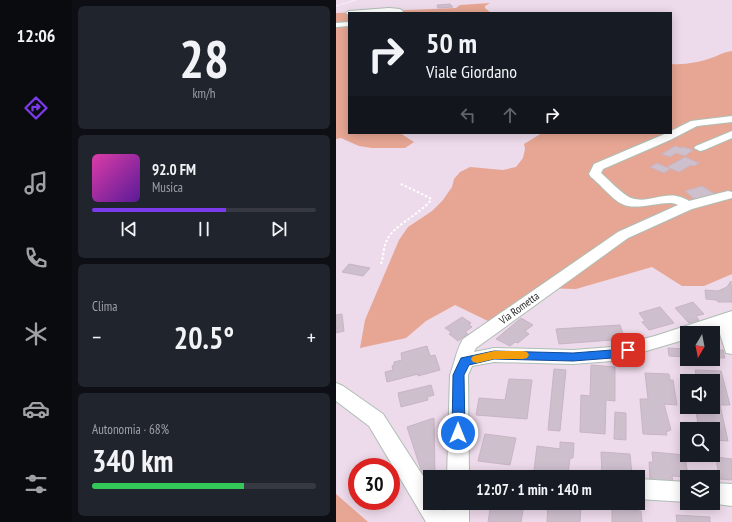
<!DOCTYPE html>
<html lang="it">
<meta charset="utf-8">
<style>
body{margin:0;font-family:"PT Sans Narrow",sans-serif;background:#20242c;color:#f1f3f6;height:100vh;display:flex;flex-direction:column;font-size:15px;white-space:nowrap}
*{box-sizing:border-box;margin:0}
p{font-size:13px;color:#9ea1a6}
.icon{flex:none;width:22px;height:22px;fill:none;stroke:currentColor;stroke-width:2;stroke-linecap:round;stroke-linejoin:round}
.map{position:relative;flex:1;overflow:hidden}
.details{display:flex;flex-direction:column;gap:6px;padding:6px;background:#0d0f14;width:264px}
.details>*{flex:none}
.banner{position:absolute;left:12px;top:12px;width:324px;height:122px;border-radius:0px;box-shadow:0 2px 10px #0003;background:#171b24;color:#f1f3f6;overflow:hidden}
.needle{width:26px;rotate:190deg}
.tools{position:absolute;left:344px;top:326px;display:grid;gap:8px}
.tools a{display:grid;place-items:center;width:40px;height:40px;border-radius:0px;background:#171b24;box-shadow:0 2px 10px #0003;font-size:20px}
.speed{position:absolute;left:12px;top:458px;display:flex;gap:8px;font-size:20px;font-weight:700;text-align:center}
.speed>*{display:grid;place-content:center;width:52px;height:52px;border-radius:50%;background:#171b24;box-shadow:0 2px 10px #0003;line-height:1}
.speed .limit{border:6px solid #d22;background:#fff;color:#111}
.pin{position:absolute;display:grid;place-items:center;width:34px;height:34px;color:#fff;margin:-17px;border-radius:8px;box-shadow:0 2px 6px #0006}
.me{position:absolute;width:44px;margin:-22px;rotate:0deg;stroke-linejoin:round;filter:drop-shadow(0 0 3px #0008)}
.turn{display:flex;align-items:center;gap:14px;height:84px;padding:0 12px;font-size:18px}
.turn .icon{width:52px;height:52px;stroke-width:2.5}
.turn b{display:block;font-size:28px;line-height:34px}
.lanes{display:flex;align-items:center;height:38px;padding:0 12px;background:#0003;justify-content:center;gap:20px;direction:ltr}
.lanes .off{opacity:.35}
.big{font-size:30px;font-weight:700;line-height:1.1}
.details .card{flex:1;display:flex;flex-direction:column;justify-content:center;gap:6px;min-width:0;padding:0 14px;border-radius:6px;background:#20242c}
.details .dial{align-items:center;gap:0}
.dial b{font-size:52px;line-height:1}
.song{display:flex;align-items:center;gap:12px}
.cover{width:48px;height:48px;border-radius:6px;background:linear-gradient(135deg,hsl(320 70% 55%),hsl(270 70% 35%))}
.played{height:4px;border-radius:2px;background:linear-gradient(90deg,#7c3aed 60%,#363941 60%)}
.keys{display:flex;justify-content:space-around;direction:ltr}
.heat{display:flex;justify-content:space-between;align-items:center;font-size:22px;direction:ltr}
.charge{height:6px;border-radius:3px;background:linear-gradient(90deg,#34c759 68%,#363941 0)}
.trip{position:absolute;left:87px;top:470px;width:222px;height:40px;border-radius:0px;background:#171b24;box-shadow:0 2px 10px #0003;font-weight:700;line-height:40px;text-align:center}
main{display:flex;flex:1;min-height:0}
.tab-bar{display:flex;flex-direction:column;width:72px;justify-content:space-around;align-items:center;background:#090b0e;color:#9ea1a6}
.tab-bar .icon{width:28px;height:28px}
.tab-bar .selected{color:#7c3aed}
.tab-bar b{font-size:18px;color:#f1f3f6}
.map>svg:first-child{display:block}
.green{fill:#e7a693}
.building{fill:#cebfcc;stroke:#c8b4c4}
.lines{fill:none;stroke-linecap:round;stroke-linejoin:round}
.minor-casing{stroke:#aebeb4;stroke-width:2}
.path-far1{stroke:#fff;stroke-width:1;stroke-dasharray:1.5 1;stroke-linecap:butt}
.path{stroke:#fff;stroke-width:2;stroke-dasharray:2.5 2;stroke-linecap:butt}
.minor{fill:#fff;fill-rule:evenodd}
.route{fill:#1a73e8;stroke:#114b97}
.slow{fill:#f59e0b}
.labels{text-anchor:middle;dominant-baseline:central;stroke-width:3;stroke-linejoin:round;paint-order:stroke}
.street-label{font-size:11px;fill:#292929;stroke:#fff}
</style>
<main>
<nav class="tab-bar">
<b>12:06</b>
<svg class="icon selected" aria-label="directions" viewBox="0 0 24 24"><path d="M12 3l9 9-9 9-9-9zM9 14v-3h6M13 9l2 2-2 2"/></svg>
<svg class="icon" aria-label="music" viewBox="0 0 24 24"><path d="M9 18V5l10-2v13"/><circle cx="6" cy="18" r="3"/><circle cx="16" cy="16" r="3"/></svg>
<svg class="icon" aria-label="phone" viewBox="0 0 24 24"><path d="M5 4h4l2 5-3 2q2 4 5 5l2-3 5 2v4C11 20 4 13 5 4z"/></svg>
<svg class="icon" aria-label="climate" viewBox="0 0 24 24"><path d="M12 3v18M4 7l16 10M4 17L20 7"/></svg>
<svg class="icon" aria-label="car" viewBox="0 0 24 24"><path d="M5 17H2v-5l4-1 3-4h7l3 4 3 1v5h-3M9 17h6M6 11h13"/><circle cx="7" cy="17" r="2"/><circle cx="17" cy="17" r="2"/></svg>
<svg class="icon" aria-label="filters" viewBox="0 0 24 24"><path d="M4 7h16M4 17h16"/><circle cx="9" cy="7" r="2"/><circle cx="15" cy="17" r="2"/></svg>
</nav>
<section class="details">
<div class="card dial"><b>28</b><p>km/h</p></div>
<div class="card">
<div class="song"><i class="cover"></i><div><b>92.0 FM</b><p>Musica</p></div></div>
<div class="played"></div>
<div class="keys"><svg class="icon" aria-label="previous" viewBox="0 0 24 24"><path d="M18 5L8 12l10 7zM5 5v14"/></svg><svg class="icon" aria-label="pause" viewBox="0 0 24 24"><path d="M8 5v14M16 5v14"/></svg><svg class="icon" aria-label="next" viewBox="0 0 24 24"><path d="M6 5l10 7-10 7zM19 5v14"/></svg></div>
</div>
<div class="card"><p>Clima</p>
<div class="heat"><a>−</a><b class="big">20.5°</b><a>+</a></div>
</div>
<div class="card"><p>Autonomia · 68%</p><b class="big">340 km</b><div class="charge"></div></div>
</section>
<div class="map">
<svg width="396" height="522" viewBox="0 0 396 522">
<rect width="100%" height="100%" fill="#eddaea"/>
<g class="green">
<polygon points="154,3 149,6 149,8 155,13 13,13 13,133 64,133 78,142 69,148 36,148 23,146 5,138 0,139 0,13 120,8 124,5"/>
<path d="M396,51V274L368,286H346L316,267L240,289L200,288L154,322L119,305L90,321L70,338L24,348L29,320L63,240L72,227L96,211L107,200L116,187L118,179L124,172L134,167L167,170L180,167L187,158L189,149L188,144L206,133H335V64C349,65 365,62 378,57C385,54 389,52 396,51Z"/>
<polygon points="0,494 32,522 0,522"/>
</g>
<g class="building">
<polygon points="114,4 117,7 102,8 101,5"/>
<polygon points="339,146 345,148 347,147 357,150 349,156 340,153 334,157 326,154"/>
<polygon points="349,157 363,163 358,166 355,165 343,172 331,167"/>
<polygon points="321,163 334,169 328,173 314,167"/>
<polygon points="366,186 379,194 361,199 357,198 349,191"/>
<polygon points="13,264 34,268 27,276 6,272"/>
<polygon points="395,281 396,302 382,302 380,300 370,299 369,290 382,291 391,287"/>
<polygon points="357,302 368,314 360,316 363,320 353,323 339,308"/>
<polygon points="324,307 338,323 313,330 306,322 309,321 303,313"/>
<polygon points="6,314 8,331 0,333 0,315"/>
<polygon points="126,317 135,323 133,325 136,327 129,332 132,334 122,341 113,334 115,332 109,328"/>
<polygon points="185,318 197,325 189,331 193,334 182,343 179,342 174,346 160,339"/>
<polygon points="284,325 289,339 223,344 220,329"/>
<polygon points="91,346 94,356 99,355 104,370 82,376 82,374 51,382 49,372 57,370 56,366 58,365 58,362 66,360 65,353"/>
<polygon points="332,348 351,349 351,357 333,356"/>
<polygon points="377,350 387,350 389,358 377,358"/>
<polygon points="255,365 279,367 279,401 270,400 269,434 244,432 245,395 254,396"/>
<polygon points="218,369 230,370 224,431 212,430"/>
<polygon points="359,370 385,371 394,405 384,405 392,441 377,440 377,429 363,429 359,407 377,407 377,381 361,381"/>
<polygon points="309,373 333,374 334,380 337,380 341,405 328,404 335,430 330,432 331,435 307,434 304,399 312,399"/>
<polygon points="173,379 196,380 191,419 140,415 143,398 169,400"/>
<polygon points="95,385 98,395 91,397 92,400 65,407 62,393"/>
<polygon points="279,412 290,413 290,440 278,439"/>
<polygon points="98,418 99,475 88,479 71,427"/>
<polygon points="149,434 180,438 174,465 142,461"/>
<polygon points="224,442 238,443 237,458 234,458 232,474 198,471 201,446 224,449"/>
<polygon points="265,452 294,454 296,475 266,474"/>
<polygon points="316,452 349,455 352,477 336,476 337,482 314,480 313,462 317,462"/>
<polygon points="380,457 396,459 396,480 383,479"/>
<polygon points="155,503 188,505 185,522 152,522"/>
<polygon points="212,503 245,505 244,522 211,522"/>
<polygon points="276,508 305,511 306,522 276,522"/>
<polygon points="340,515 374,517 374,522 341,522"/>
</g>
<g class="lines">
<g class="minor-casing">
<g id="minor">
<polygon points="53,8 64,9 67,11 65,13 13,13 13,15 10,13 13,11"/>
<polygon points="13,22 13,26 0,27 0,23"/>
<path d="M396,116V122L361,126L334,140L267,169L265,173C272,179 287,195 295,198C315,205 331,187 353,201L392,191L396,192V198L356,209L292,238L140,348L138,352L158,348L237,350L276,347L319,336L396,311V354L390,353L382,328L367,333H351V339L276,361L237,364L158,362L136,366L132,375L133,477H111L114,375C119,362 120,351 127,339L282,232L342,205C331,198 302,212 286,204C277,200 263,183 255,177L253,174L258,164L331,133H335V131L355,121Z"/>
<polygon points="396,131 396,138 368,150 364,151 358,148 360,146"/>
<polygon points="0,383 7,386 47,414 94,487 94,503 104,503 109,511 109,503 133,503 133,522 90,522 33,426 0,401"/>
<polygon points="302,479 351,482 351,502 302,499"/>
<polygon points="377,483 396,484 396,506 373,503 377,503"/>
</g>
</g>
<polyline class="path-far1" points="0,6 20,0"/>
<path class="path" d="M45,264C48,256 47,247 51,240C57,226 84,214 95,200L94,198L63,183"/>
<use href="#minor" class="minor"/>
</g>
<polygon class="route" points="292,346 295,347 297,350 295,353 276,358 237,361 158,359 133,365 128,375 129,433 127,437 122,438 118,437 116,433 117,375 125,358 158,351 237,353 276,350"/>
<polygon class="slow" points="158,351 187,351 191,352 193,355 191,358 187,359 158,359 141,363 137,362 135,359 137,356"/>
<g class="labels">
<g class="street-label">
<text transform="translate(183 308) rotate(-36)">Via Rometta</text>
</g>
</g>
</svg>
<div class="tools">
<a><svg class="needle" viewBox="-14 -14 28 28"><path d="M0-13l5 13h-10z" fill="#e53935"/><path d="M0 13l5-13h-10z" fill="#9ea1a6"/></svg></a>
<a><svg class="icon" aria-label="sound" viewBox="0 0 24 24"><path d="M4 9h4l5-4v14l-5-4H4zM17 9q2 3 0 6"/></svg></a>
<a><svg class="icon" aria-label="search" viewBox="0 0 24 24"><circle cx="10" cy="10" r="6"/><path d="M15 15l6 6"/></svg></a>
<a><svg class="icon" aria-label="layers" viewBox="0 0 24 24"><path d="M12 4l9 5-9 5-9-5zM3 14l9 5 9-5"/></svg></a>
</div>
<div class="speed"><div class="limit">30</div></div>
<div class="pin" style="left:292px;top:350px;background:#d93025"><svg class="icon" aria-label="arrive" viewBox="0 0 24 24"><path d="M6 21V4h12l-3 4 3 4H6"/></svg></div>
<svg class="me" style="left:122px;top:433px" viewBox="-20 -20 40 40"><circle r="17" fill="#1a73e8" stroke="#fff" stroke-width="3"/><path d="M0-11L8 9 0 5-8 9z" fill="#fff"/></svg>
<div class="trip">12:07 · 1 min · 140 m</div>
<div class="banner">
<div class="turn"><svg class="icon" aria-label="right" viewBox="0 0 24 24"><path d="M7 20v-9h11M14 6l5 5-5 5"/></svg><div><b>50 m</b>Viale Giordano</div></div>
<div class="lanes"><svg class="icon off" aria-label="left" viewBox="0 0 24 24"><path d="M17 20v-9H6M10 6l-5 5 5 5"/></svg><svg class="icon off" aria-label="ahead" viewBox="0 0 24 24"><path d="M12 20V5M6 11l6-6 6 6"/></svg><svg class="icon" aria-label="right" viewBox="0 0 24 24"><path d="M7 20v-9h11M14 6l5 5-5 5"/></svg></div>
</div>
</div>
</main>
